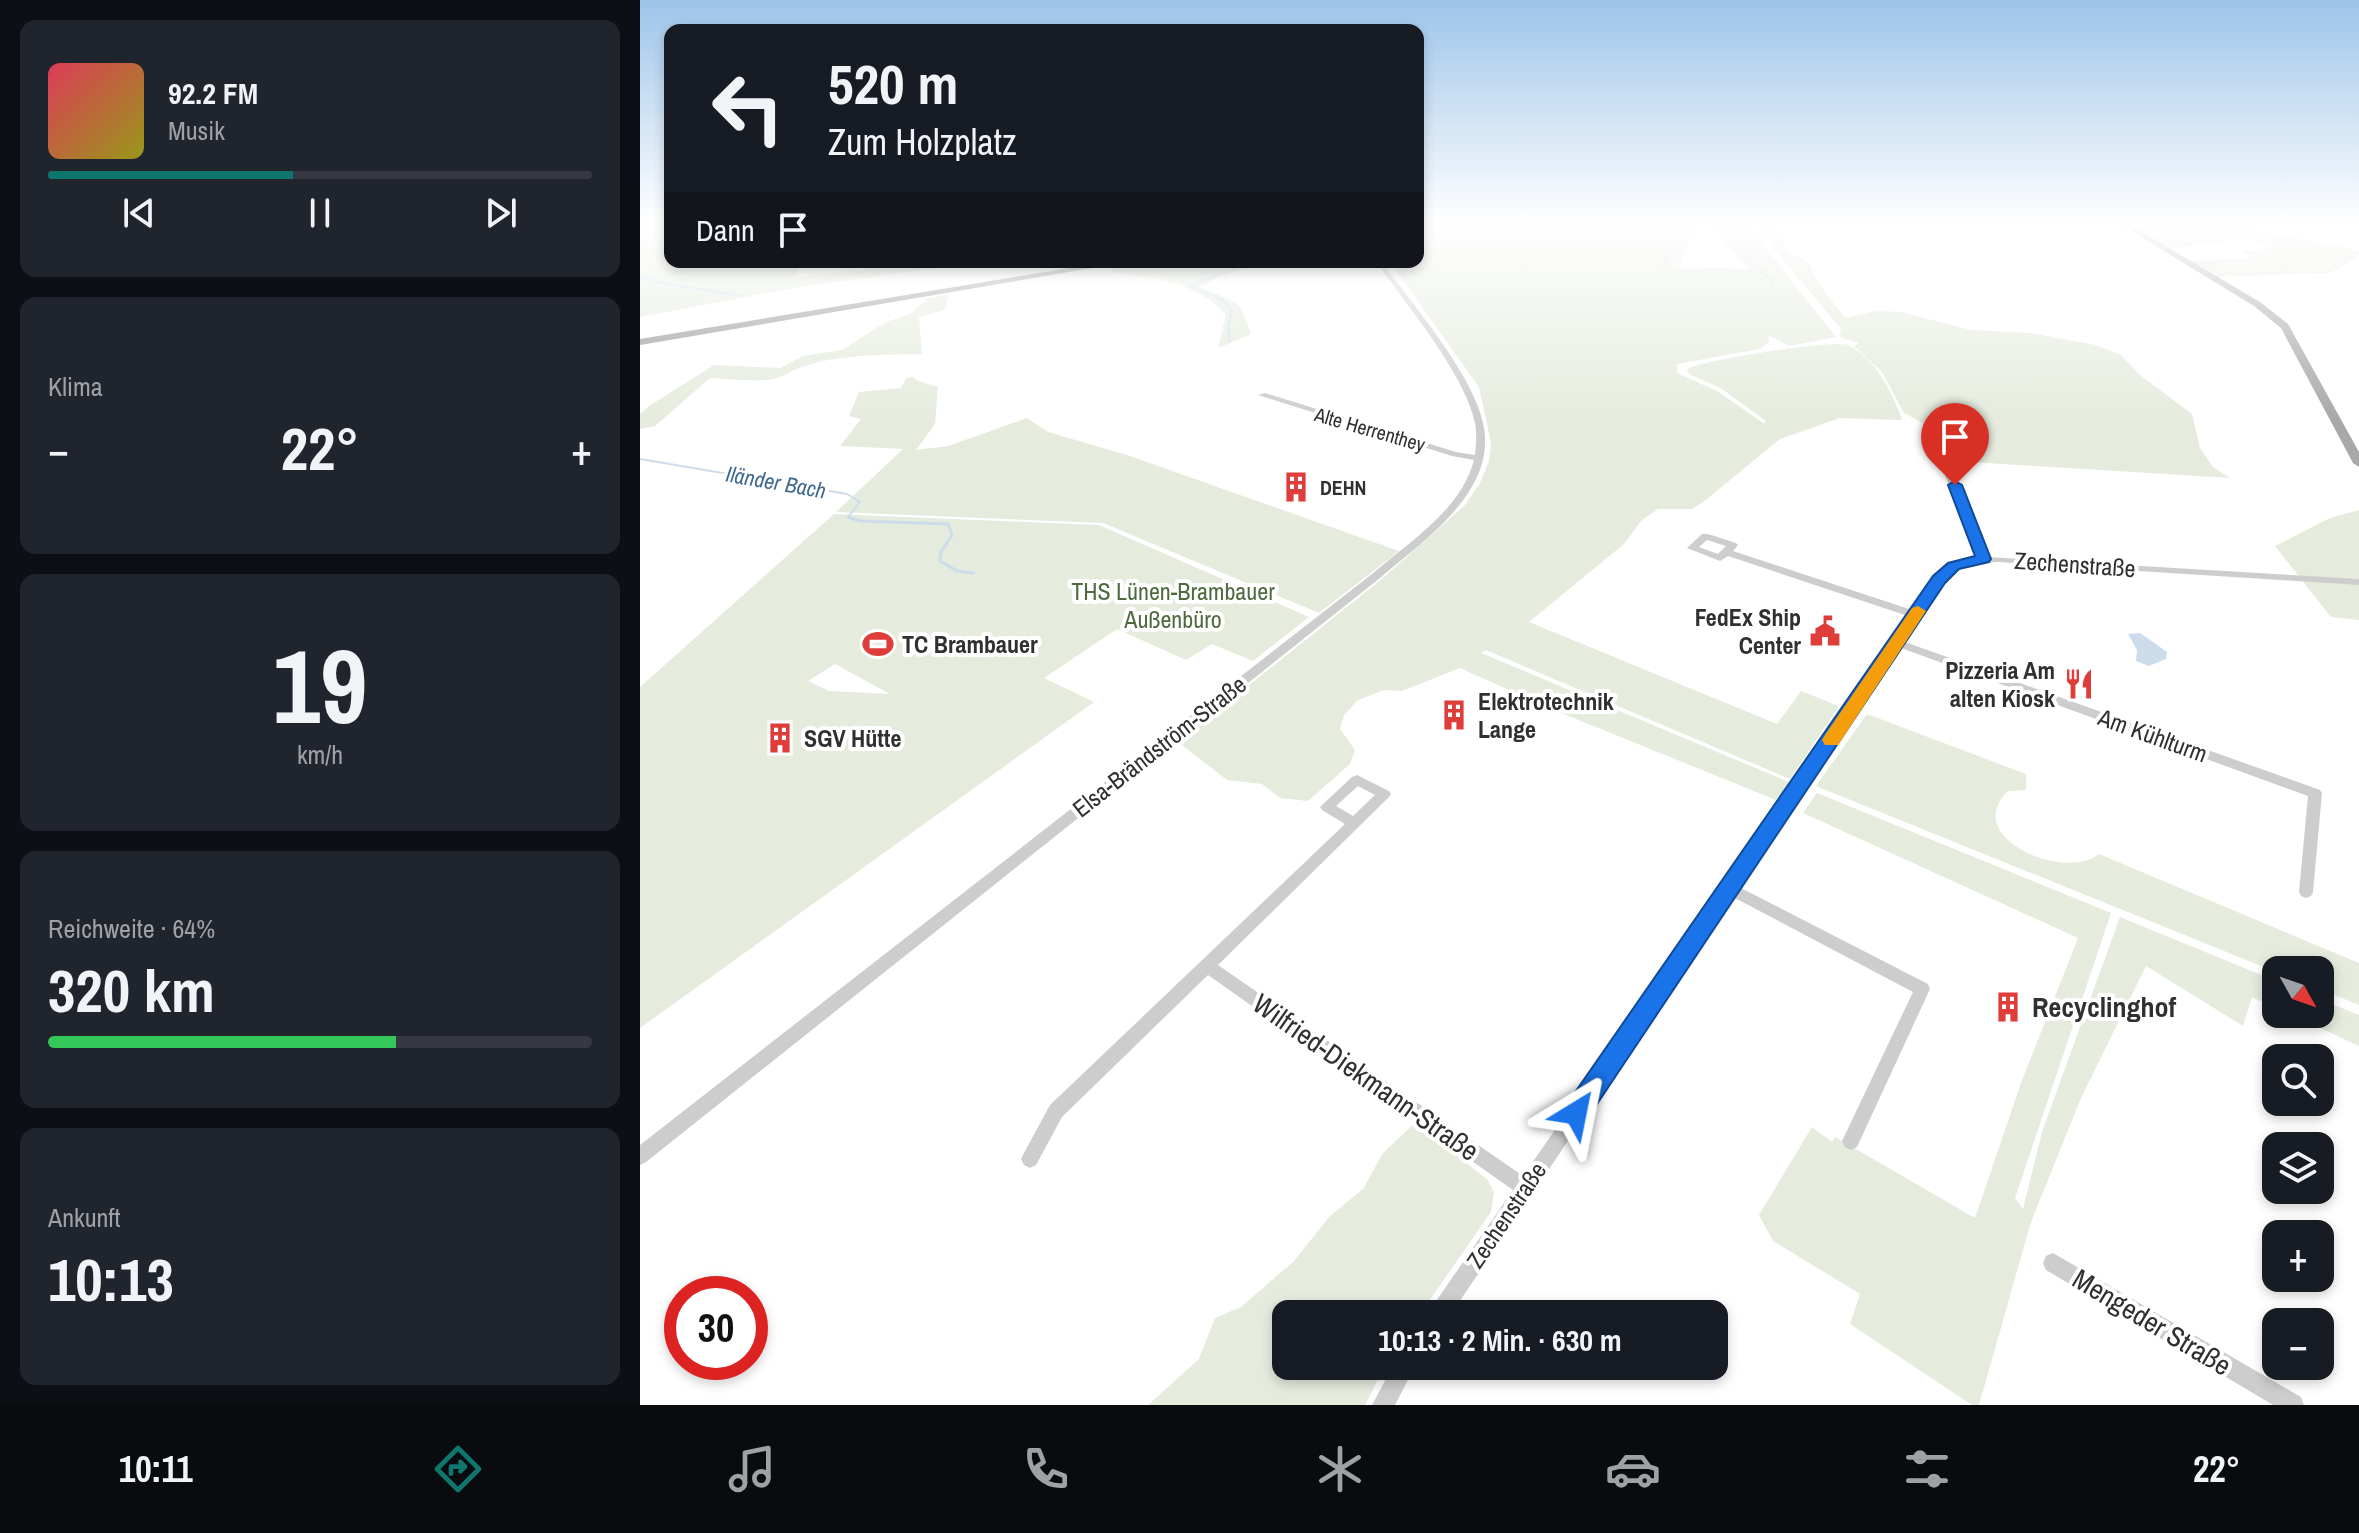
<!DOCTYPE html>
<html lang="de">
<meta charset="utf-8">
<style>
body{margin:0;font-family:"Archivo Narrow",sans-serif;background:#20242c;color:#f1f3f6;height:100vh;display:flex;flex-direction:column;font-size:30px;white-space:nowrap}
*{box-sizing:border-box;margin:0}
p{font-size:26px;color:#9ea1a6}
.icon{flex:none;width:44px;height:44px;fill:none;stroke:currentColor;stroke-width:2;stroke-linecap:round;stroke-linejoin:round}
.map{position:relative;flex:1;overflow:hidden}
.drawer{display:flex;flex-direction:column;gap:20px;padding:20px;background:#0d0f14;width:640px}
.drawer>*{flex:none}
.guide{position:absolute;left:24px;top:24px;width:760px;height:244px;border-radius:16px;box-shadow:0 4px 12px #0003;background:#171b24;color:#f1f3f6;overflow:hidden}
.needle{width:52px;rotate:130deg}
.controls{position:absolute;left:1622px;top:956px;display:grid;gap:16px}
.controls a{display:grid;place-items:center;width:72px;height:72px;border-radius:16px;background:#171b24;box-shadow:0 4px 12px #0003;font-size:40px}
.speed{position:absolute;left:24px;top:1276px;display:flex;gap:16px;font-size:40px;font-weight:700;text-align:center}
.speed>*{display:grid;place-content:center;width:104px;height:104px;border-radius:50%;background:#171b24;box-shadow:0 4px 12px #0003;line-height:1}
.speed .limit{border:12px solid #d22;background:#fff;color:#111}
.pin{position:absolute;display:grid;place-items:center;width:68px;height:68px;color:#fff;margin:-82px -34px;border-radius:50% 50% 50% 0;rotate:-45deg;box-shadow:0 0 8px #0007}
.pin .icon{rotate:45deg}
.me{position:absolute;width:88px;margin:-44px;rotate:35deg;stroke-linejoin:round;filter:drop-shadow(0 0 6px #0008)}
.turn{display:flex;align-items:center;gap:28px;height:168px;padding:0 32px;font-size:36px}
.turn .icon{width:104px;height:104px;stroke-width:2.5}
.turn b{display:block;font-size:56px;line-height:68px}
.then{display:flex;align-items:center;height:76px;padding:0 32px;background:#0003;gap:16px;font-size:30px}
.big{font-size:60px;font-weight:700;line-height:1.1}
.drawer .card{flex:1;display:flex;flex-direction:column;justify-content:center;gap:12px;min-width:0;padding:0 28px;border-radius:16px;background:#20242c}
.drawer .dial{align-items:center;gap:0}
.dial b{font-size:104px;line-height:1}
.song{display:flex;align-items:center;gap:24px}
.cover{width:96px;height:96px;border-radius:12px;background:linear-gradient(135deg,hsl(350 70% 55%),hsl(60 70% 35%))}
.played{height:8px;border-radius:4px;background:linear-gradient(90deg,#0f766e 45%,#363941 45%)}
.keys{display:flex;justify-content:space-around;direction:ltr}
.heat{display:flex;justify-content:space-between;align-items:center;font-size:44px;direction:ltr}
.charge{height:12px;border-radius:6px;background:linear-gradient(90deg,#34c759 64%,#363941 0)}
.trip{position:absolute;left:632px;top:1300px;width:456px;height:80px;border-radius:16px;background:#171b24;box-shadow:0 4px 12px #0003;font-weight:700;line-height:80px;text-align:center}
.tab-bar{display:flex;height:128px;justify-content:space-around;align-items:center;background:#090b0e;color:#9ea1a6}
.tab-bar .icon{width:56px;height:56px}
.tab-bar .active{color:#0f766e}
.tab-bar b{font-size:36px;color:#f1f3f6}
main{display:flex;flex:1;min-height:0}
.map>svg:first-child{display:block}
.green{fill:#e5ecde;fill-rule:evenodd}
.water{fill:#ccdceb}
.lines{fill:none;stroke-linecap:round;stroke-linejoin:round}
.stream-far1{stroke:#ccdceb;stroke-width:2}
.stream{stroke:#ccdceb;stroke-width:3}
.minor{fill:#cdcdcd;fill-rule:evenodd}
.major{fill:#a8a8a8;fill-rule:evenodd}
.highway{fill:#979797;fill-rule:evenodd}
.route{fill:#1a73e8;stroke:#114b97;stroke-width:2}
.slow{fill:#f59e0b}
.labels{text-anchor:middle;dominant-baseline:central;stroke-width:8;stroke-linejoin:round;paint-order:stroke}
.far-street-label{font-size:20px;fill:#303030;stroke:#fff}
.far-poi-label{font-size:20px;font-weight:bold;fill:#303030;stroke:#fff;text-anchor:start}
.far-water-label{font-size:22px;font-style:italic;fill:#406990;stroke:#fff}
.street-label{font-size:24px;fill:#303030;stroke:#fff}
.park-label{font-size:24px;fill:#4f6a3e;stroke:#fff}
.poi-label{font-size:24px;font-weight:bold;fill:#303030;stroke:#fff;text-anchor:start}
.near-poi-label{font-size:28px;font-weight:bold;fill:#303030;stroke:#fff;text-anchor:start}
.near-street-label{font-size:28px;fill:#303030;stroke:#fff}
</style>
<main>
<section class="drawer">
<div class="card">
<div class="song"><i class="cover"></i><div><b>92.2 FM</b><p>Musik</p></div></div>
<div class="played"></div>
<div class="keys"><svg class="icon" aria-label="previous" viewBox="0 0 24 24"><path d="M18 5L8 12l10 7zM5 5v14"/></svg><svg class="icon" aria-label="pause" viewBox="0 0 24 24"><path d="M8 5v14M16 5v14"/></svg><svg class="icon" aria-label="next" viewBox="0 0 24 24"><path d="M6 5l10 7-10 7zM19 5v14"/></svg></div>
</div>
<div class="card"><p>Klima</p>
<div class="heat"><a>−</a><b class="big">22°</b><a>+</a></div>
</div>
<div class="card dial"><b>19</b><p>km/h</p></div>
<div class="card"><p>Reichweite · 64%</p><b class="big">320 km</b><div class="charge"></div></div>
<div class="card"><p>Ankunft</p><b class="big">10:13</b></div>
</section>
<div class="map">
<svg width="1719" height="1405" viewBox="0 0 1719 1405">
<rect width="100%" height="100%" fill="#fff"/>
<g class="green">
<polygon points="0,222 30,222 30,262 161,262 156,277 296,262 339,262 153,288 0,317"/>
<path d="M778,222H1053V233L1038,267L1109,269L1081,240L1071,222H1105L1196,337L1149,346L1128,335L1129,342L1120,349L1037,364V373L1077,391L1123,423L1126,421L1082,389L1051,375L1047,372L1049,368C1065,360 1195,339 1208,345C1235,358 1253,393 1262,420L1200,418L1140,439L1062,503L1052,509H1018L1002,520L984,544L889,622L1137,724L1161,691L1199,706L1150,779L846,650L841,653L1149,782L1136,800L909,708L820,668L762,691L744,690L718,700L704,715L700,729L715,750L710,764L668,801L640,798L622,784L587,780L538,742L743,578L825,505L840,483L849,461L851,443L839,387L750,262H778Z"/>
<polygon points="1112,222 1136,222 1147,251 1169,263 1176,280 1205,318 1237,311 1261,312 1331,330 1391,333 1456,345 1481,355 1500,375 1552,414 1560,448 1573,467 1590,478 1314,461 1302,428 1283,423 1264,413 1242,372 1214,346 1219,343 1199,337 1201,329"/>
<polygon points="1542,222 1574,222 1719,250 1719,256 1690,273 1575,277 1546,260 1612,258 1599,251 1633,248 1609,238 1528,249 1490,225"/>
<path d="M504,262H625L574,279L561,288C594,301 599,297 611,334L578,348L586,314C556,283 514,276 473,273V268Z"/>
<path d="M309,294L305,310L279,317L282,354C245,355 197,354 162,367C150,371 141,379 127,380C108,381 89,379 70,378L15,426L0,429V414L9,406L74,365L140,368L163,356L202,350L246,322L270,314L288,298Z"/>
<polygon points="273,377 278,381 298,387 295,424 276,450 308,446 387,418 408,432 487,455 759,551 679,613 463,523 196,512 263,449 200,446 221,419 209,416 219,392 261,388 266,378"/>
<polygon points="1719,510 1719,620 1691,617 1635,546 1690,518"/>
<path d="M194,514L459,525L669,617L613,661L572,644L546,660L477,629L404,678L454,702L0,1028V687ZM195,664L248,693V694L189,691L168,681Z"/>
<path d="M1227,714L1386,774V790L1368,791C1320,837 1424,882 1459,854L1719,963V1005L1680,989V970L1636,972L1176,786Z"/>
<polygon points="1177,793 1471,913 1375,1198 1383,1209 1402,1132 1480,917 1636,981 1636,1008 1612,997 1603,1026 1506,966 1441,1098 1391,1222 1339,1405 1332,1405 1210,1324 1220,1294 1133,1241 1119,1215 1172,1127 1192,1142 1195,1137 1335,1218 1381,1083 1438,938 1163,813"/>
<polygon points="1680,999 1719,1015 1719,1046 1650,1014 1680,1014"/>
<polygon points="775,1123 848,1180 854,1193 851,1212 780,1314 646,1314 646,1366 745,1366 725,1405 508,1405 559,1359 575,1318 601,1307 654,1261 690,1216 723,1189 743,1153"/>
</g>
<polygon class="water" points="1500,633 1527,652 1526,659 1509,666 1496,661 1497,650 1488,634"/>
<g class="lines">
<g class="stream-far1">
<polyline points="1089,222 1084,226 1095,231 1092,243 1134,284"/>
<polyline points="1024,264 1034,242 1041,235 1038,222"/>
<polyline points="0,277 24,283"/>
<polyline points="29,284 101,296"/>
<polyline points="590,341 588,327 592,311 583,300 550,286 609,262"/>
<polyline points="0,459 207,494 220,502 208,517 214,519"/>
</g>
<polyline class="stream" points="208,517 220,521 308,524 312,535 301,552 300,561 317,571 333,573"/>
<g class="minor">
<path d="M736,262H742C772,304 833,374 843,423C849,448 842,472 828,493C806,527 770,552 740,578L6,1162L0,1165V1145L732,574C770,541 821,510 834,460L812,456L618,395L625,393L816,452L835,455C836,444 837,434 835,423C825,374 766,304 736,262Z"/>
<path d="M1309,472L1313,475L1348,557L1719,579V585L1358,562L1328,564L1313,571L1265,642L1680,790L1682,793L1673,892L1671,896L1666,898L1661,896L1659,892L1668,796L1261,648L1099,887L1288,984L1290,989L1217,1147L1211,1150L1205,1147L1202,1141L1273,992L1093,897L811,1314H789L792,1307L873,1190L568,975L422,1117L396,1165L390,1168L384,1165L381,1159L384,1153L410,1105L705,824L682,810L680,807L712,777L717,775L749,791L751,794L749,797L578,965L883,1176L1271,617L1088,556L1080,561L1047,548L1062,534H1068L1096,543L1098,545L1093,551L1275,611L1305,567L1322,559L1338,557L1305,475ZM1067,540L1086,546L1078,554L1059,547ZM718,786L735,795L713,816L696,806Z"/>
<polygon points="1413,1253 1661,1397 1664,1405 1633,1405 1406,1270 1403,1263 1406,1256"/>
<polygon points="753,1366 775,1366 755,1405 732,1405"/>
</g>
<polygon class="major" points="1476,222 1485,222 1620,302 1648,324 1719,452 1719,467 1713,463 1641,328 1614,306"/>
<polygon class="highway" points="466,262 488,262 0,345 0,339"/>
</g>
<linearGradient id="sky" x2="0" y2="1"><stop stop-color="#9dc4e9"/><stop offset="0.53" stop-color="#fff"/><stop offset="1" stop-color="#fff" stop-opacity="0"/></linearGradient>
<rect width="1719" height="419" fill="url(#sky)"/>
<polygon class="route" points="1315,481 1322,485 1351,559 1349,562 1319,569 1305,583 945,1122 936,1126 927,1122 923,1113 927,1104 1293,576 1308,563 1335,556 1308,485"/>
<polygon class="slow" points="1278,606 1286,611 1198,745 1185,745 1182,740 1185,735 1272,608"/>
<defs>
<g id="building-bare" transform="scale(2.4)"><path d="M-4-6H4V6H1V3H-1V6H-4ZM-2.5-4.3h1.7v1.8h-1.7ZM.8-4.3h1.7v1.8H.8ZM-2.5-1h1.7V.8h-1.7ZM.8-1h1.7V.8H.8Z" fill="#df3d3a" stroke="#fff" stroke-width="2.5" paint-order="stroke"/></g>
<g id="civic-bare" transform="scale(2.4)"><path d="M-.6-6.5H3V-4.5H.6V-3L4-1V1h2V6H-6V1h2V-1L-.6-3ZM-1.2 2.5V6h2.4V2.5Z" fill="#df3d3a" stroke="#fff" stroke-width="2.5" paint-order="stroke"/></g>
<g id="stadium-bare" transform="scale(2.4)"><path d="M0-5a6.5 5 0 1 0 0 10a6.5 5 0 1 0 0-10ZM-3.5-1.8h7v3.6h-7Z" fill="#df3d3a" stroke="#fff" stroke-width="2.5" paint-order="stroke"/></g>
<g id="restaurant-bare" transform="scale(2.4)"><path d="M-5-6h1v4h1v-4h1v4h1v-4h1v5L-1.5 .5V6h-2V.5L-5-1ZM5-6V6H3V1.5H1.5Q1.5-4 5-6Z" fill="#df3d3a" stroke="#fff" stroke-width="2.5" paint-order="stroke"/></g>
</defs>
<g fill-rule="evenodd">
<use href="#building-bare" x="656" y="487"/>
<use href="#civic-bare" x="1185" y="631"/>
<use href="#stadium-bare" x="238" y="644"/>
<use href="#restaurant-bare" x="1439" y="684"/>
<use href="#building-bare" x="814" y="715"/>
<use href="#building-bare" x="140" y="738"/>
<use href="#building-bare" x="1368" y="1007"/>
</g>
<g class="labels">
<g class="far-street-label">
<text transform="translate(730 429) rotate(16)">Alte Herrenthey</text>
</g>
<g class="far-poi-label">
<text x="680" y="487">DEHN</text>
</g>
<g class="far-water-label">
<text transform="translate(136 482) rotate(10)">Iländer Bach</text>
</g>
<g class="street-label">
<text transform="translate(1435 564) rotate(4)">Zechenstraße</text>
<text transform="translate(1513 735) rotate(20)">Am Kühlturm</text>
<text transform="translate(519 746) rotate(-38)">Elsa-Brändström-Straße</text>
<text transform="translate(866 1215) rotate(-56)">Zechenstraße</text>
</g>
<g class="park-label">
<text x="533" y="591">THS Lünen-Brambauer<tspan x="533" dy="28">Außenbüro</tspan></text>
</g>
<g class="poi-label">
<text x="1161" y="617" text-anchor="end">FedEx Ship<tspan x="1161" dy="28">Center</tspan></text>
<text x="262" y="644">TC Brambauer</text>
<text x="1415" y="670" text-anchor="end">Pizzeria Am<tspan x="1415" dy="28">alten Kiosk</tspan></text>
<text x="838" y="701">Elektrotechnik<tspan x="838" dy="28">Lange</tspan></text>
<text x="164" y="738">SGV Hütte</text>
</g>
<g class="near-poi-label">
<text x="1392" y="1007">Recyclinghof</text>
</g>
<g class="near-street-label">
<text transform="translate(726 1077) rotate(35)">Wilfried-Diekmann-Straße</text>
<text transform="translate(1512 1322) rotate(31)">Mengeder Straße</text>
</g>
</g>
</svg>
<div class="controls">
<a><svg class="needle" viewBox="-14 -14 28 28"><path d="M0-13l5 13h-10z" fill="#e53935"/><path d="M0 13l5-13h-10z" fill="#9ea1a6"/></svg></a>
<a><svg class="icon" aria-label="search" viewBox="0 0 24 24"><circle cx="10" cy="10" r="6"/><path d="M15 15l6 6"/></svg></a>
<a><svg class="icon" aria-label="layers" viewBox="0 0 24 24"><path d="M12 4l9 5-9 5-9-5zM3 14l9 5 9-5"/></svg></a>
<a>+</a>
<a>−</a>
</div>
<div class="speed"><div class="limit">30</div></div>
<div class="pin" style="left:1315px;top:485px;background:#d93025"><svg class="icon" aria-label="arrive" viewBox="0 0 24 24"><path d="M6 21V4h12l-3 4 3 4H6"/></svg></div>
<svg class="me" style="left:936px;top:1113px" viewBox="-20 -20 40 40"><path d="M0-17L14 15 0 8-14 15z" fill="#1a73e8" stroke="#fff" stroke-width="4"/></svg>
<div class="trip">10:13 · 2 Min. · 630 m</div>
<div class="guide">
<div class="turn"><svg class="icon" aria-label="left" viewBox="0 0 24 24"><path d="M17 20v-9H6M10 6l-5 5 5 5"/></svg><div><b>520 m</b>Zum Holzplatz</div></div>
<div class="then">Dann<svg class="icon" aria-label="arrive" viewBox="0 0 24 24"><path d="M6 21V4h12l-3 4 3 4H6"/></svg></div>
</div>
</div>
</main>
<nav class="tab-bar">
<b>10:11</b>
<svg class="icon active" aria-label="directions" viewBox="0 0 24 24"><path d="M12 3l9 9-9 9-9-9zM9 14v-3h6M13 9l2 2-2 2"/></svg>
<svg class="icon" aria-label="music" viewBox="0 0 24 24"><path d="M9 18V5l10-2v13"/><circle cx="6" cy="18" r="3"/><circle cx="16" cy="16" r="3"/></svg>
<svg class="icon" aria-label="phone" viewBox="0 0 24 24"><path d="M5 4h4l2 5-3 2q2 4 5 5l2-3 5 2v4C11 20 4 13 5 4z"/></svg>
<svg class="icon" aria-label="climate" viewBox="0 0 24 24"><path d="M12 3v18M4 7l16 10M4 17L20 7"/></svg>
<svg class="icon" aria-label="car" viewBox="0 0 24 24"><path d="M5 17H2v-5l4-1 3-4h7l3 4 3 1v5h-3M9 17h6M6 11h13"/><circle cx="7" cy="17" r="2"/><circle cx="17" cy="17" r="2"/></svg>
<svg class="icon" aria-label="filters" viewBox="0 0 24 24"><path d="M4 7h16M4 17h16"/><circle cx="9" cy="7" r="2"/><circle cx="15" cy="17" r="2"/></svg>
<b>22°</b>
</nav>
